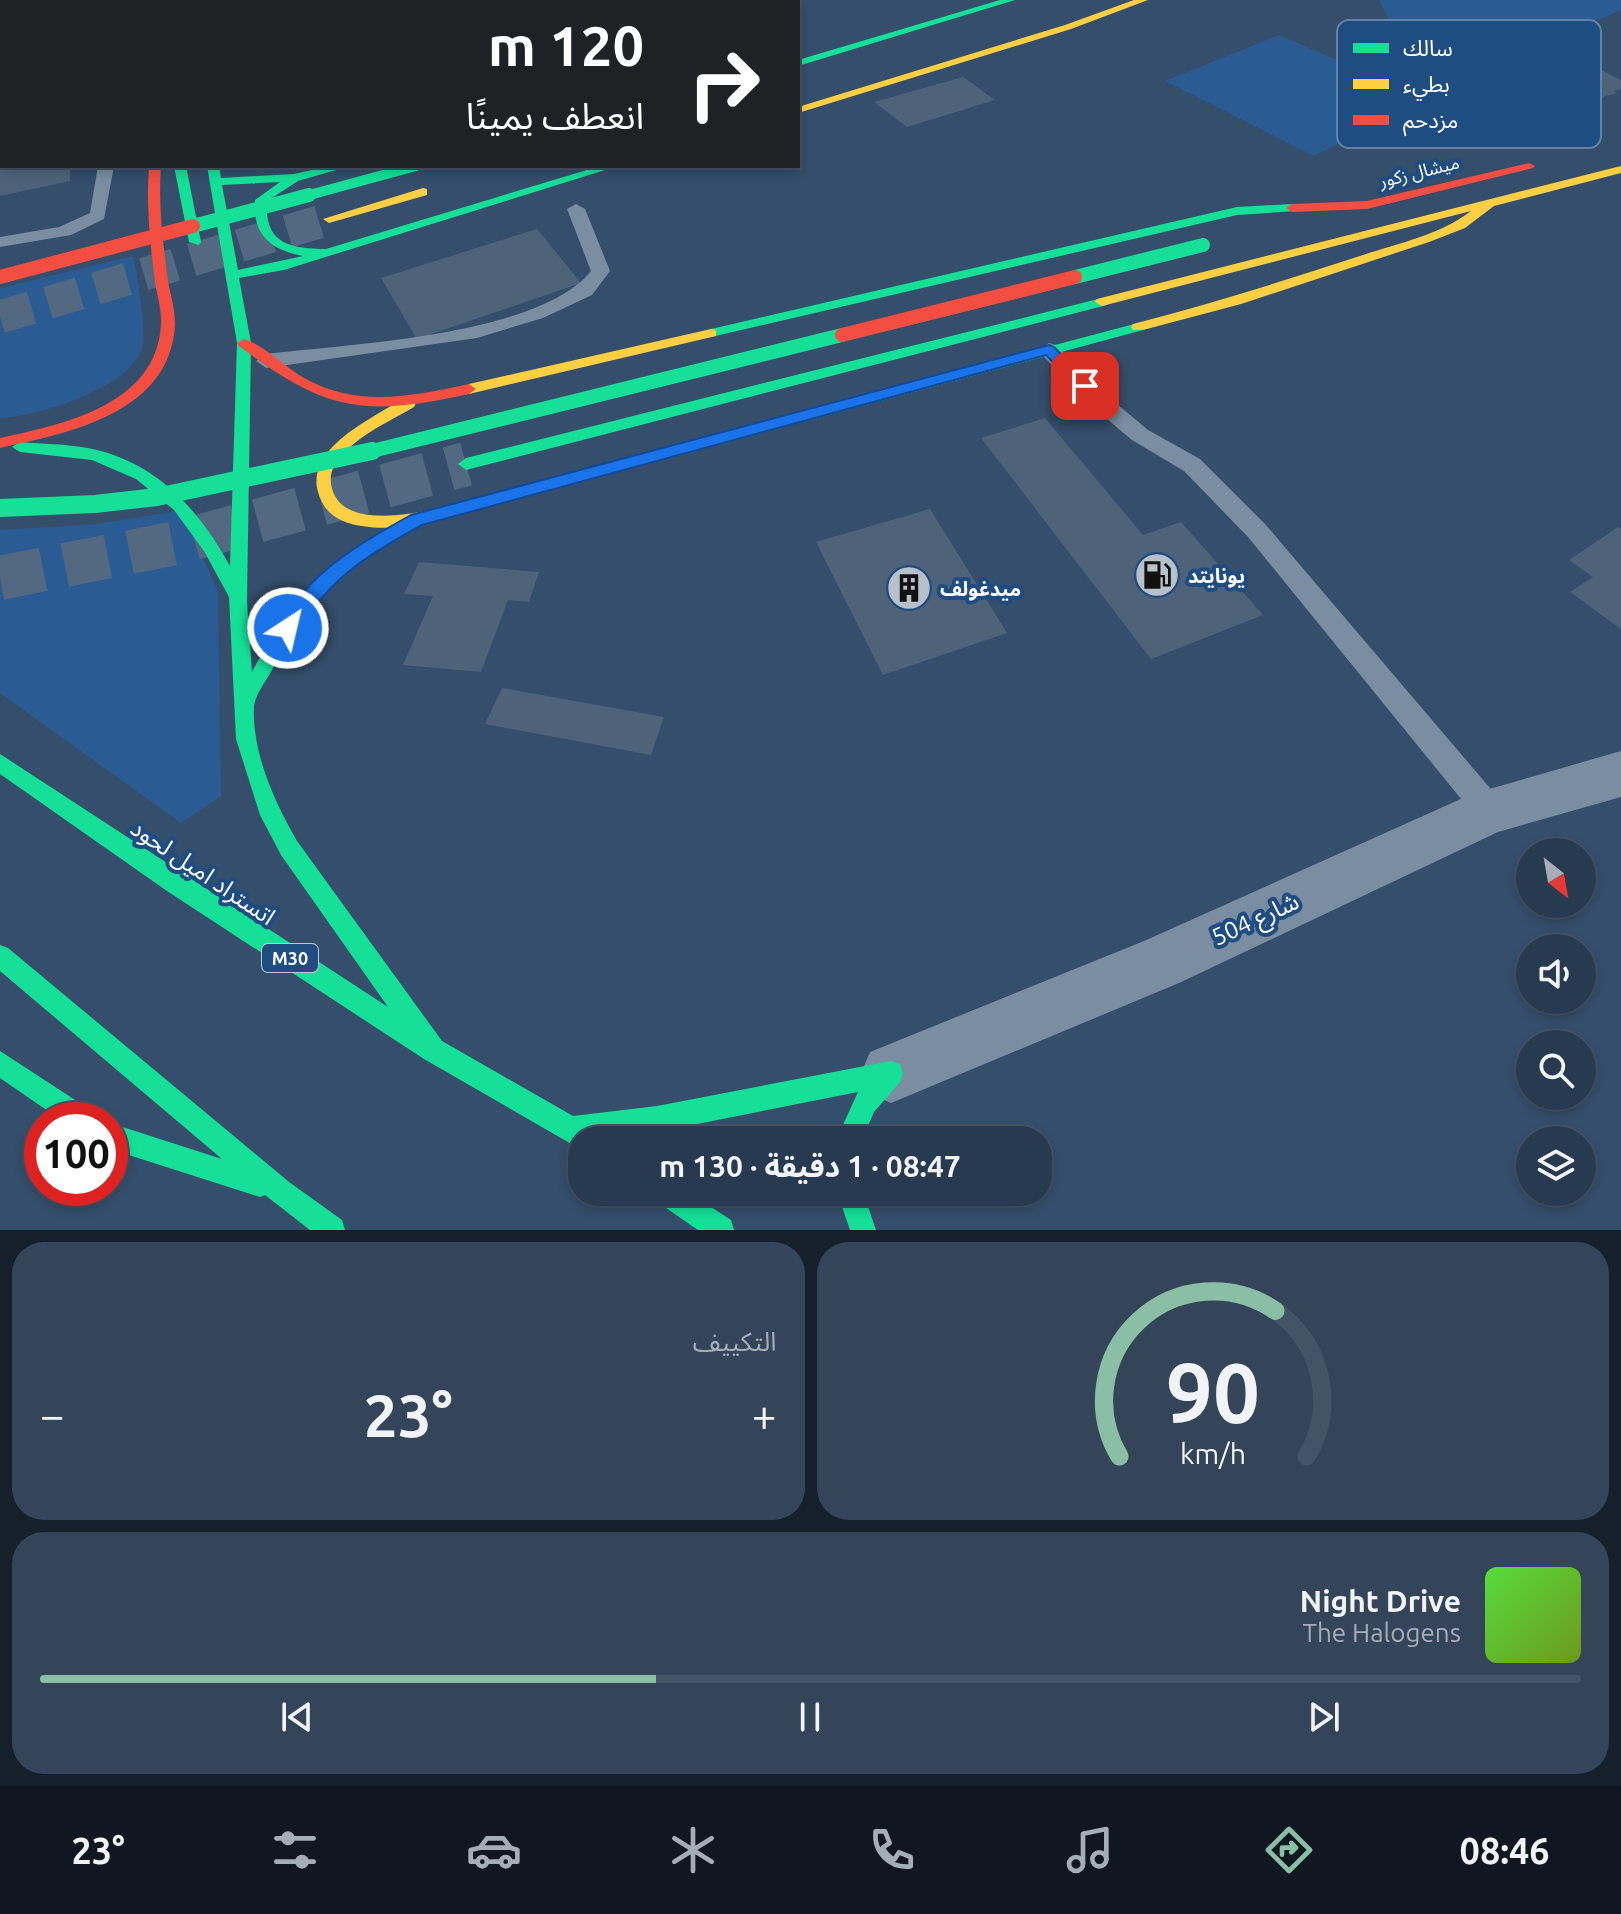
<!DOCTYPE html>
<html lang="ar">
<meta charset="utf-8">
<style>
body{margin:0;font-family:Ubuntu,"Noto Sans Arabic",sans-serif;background:#34455a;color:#f1f3f6;direction:rtl;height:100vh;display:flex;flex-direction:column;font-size:30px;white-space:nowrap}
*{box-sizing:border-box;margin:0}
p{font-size:26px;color:#a5adb7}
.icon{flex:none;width:44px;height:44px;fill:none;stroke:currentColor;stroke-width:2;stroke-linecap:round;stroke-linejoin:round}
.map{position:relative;height:1230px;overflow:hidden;direction:ltr}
.panel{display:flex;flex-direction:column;gap:12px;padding:12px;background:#16202c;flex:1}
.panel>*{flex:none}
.top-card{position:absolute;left:0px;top:0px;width:800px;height:168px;box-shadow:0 4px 12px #0003,0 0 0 2px #445467;direction:rtl;background:#202124;color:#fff;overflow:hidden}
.needle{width:52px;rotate:149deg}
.buttons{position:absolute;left:1516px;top:838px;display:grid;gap:16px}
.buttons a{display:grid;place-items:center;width:80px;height:80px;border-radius:50%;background:#283a50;box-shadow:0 4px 12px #0003,0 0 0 2px #445467;font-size:40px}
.speed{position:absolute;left:24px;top:1102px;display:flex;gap:16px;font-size:40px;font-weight:700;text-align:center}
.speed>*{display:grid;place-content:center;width:104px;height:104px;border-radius:50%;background:#283a50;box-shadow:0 4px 12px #0003,0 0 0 2px #445467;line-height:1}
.speed .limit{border:12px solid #d22;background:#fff;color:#111}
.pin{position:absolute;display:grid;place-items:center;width:68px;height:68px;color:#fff;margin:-34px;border-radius:16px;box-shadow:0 4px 12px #0006}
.me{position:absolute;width:88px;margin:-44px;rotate:35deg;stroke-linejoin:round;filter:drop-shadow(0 0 6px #0008)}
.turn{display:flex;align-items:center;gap:28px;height:168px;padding:0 24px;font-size:36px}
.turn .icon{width:104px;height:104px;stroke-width:2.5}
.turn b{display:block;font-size:56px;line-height:68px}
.big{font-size:60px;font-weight:700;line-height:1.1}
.panel .card{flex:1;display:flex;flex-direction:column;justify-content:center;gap:12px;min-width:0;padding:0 28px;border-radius:32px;background:#34455a}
.panel .dial{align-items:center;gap:0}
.dial svg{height:208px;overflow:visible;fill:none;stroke:#445467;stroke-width:7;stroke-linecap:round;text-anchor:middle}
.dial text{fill:#f1f3f6;stroke:none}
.song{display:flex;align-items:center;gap:24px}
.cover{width:96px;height:96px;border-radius:12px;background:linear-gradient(135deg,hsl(110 70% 55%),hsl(80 70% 35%))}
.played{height:8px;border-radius:4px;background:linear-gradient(90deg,#8abfa5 40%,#445467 40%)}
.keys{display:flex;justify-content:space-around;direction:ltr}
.heat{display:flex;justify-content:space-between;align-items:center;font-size:44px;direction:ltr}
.panel .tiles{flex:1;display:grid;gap:12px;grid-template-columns:1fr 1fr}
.card:last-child{grid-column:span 2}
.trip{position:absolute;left:568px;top:1126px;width:484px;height:80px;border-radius:32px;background:#283a50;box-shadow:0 4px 12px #0003,0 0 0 2px #445467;font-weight:700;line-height:80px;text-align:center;direction:rtl}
.tab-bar{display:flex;height:128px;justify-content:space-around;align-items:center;background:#101720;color:#a5adb7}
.tab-bar .icon{width:56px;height:56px}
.tab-bar .on{color:#8abfa5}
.tab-bar b{font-size:36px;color:#f1f3f6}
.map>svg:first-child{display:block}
.green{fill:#2a5b93}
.building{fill:#4e637a}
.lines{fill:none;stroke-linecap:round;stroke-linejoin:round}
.highway-tunnel-far1{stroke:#536981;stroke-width:33;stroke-dasharray:33 17;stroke-linecap:butt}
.highway-tunnel{stroke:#536981;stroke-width:44;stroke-dasharray:44 22;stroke-linecap:butt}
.lane{fill:#7b8da1;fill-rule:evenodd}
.street{fill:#7b8da1;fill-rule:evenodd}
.fast{fill:#16e098;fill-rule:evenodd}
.slow{fill:#ffcf43;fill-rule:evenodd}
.jam{fill:#f24e42;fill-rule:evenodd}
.fast-bridge-far2{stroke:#16e098;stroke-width:10}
.fast-bridge-far1{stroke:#16e098;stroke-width:14}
.fast-bridge{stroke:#16e098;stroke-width:18}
.jam-bridge{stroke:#f24e42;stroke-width:14}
.route{fill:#1a73e8;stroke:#114b97;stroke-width:2}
.labels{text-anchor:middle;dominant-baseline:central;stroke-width:8;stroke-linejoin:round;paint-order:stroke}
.far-street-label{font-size:18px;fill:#fff;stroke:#1f4c81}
.shield{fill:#1f4c81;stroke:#bcc9d9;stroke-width:2}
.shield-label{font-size:18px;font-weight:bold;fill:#fff}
.poi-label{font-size:20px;font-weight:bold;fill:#fff;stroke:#1f4c81;text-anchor:start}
.near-street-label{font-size:24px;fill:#fff;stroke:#1f4c81}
.key{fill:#1f4c81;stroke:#6282a7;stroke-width:2}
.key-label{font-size:22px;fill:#fff}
</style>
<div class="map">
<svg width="1621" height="1230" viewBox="0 0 1621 1230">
<rect width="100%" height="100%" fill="#354e6b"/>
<g class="green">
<polygon points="1379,0 1621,0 1621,10 1496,65 1415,72"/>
<polygon points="1279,35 1427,99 1314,156 1165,81"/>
<path d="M133,256C137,272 146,328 143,343C137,387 37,417 0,418V288Z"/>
<polygon points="183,510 218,593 221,796 181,823 0,693 0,530 97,524"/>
</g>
<g class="building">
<polygon points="1568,54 1621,80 1621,89 1614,91 1618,93 1581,102 1518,66"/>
<polygon points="963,77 995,100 907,127 874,102"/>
<polygon points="0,166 70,166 70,181 0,196"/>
<polygon points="537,229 581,283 417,339 381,278"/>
<polygon points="1045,418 1143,535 1181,522 1263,615 1151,659 981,438"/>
<polygon points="930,509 1007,633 883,675 816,542"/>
<polygon points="1618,527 1621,529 1621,629 1570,592 1593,577 1569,560"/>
<polygon points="419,562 539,572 529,602 508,600 481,672 403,665 433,596 404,594"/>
<polygon points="502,688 664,717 651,755 485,724"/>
</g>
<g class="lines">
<polyline class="highway-tunnel-far1" points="0,317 329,219"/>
<polyline class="highway-tunnel" points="0,578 176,543 466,464"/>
<g class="lane">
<polygon points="278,0 301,0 276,2"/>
<polygon points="425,0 449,0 423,2"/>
<polygon points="98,166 114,166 104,219 71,235 0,247 0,237 59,227 90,213"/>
<path d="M576,204L585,209L610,271L592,295L543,318L477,338L266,368L256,361L266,354C348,344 539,336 591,271L567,209Z"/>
<polygon points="1049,343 1056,345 1111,399 1148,430 1200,459 1266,525 1501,801 1505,811 1501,821 1490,825 1479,821 1248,537 1184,471 1132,440 1095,409 1042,355 1039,350"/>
</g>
<polygon class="street" points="1621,751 1621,797 1498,832 1179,983 891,1103 870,1094 861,1073 870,1052 1144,941 1472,794"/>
<g class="fast">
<polygon points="1000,0 1015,0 798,66 798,60"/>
<polygon points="174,166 186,166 201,242 199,245 189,242"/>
<path d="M207,166H219L221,178L294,174L330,166H350L298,181L267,201C264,245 291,248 326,249L600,166H618L284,270L239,278L251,343L247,602L252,672C299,587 325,562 411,516L417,514L425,520L423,524C344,567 316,590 272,670C266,681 254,696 254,708C252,753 275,803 297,841L442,1041L573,1116L657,1106L891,1061L900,1064L903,1073L900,1082L874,1112L862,1140H836L858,1092L657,1132L582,1140L580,1149L424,1059L167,891L0,774V754L388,1007L281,855L260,815L236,739L229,597L204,551L174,510L136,479L92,460L20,452L12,447L20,442C43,444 65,444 88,448C155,461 198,508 230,566L237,343ZM280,182L255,200C252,234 270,250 303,256L238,270L222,185Z"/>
<polygon points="1292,204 1296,205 1296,211 1237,215 711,337 704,333 711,329 1237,207"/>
<polygon points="1102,298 1109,302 1107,305 466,470 458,464 466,458"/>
<polygon points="1138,323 1143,324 1143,330 447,518 439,512 447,506"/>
<polygon points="0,945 8,948 289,1182 342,1220 345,1230 310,1230 265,1195 260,1197 110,1149 110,1123 222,1159 0,971"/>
<polygon points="0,1051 92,1111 96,1120 61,1120 0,1078"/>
<polygon points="652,1192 688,1192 731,1220 734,1230 698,1230 656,1201"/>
<polygon points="837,1192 863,1192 876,1230 850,1230"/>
</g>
<g class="slow">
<rect x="154" y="0" width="10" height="2"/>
<polygon points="1134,0 1148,0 1071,29 798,113 798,107 1065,25"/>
<path d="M1621,166V173L1494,206L1465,228L1429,242L1241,304L1143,330H1133L1131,327L1133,324C1211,304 1287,280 1363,255C1399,243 1440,235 1471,211L1102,306L1095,302L1097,299Z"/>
<polygon points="423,188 427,189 427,195 329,223 323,219"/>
<polygon points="711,329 716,330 716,336 469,394 462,389 469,384"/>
<path d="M409,398L416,403L414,407C387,423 351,438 334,466C329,476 330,487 335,496C352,528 419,513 447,506L455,512L453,516C424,525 392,531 362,526C346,524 329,517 322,502C303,466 337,439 366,421C379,413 394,403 409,398Z"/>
</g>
<g class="jam">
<polygon points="1529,163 1535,166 1533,168 1367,209 1292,212 1286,208 1292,204 1367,201"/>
<path d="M149,166H161C158,205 163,243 168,282C171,296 175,310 175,324C171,413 69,433 0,448V438C64,424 157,405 161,324C162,310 157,296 155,282C150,243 146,205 149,166Z"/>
<path d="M244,339C266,346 285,368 306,379C359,408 413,396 469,384L476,389L469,394C363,417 326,412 239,346L237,343Z"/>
</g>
<polyline class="fast-bridge-far2" points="302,197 416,166"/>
<g class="fast-bridge-far1">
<polyline points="193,226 309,195"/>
<polyline points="1075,277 1203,245"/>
<polyline points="364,453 842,335"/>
</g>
<polyline class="fast-bridge" points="0,508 95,504 157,497 372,451"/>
<g class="jam-bridge">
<polyline points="0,277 193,226"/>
<polyline points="842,335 1075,277"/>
</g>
</g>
<path class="route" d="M1049,345L1054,347L1090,383V390H1080L1046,355L422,525C364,557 332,577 295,633H281L279,628C307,573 359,544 411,515Z"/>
<defs>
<g id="fuel-disc" transform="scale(2.3)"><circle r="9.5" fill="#b8c1cb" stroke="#1f4c81"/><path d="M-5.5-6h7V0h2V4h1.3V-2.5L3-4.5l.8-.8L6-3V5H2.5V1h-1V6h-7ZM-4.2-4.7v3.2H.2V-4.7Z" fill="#111"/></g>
<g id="building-disc" transform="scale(2.3)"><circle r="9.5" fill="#b8c1cb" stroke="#1f4c81"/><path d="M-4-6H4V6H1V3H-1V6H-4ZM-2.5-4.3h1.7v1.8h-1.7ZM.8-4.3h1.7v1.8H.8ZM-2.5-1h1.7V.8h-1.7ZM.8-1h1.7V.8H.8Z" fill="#111"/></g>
</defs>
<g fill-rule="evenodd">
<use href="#fuel-disc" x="1157" y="575"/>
<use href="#building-disc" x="909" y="588"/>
</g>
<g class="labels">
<g class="far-street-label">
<text transform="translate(1419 171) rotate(-14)">ميشال زكور</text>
</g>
<rect class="shield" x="262" y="944" width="56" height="28" rx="6"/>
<g class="shield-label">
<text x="290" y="958">M30</text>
</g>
<g class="poi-label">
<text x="1188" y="575">يونايتد</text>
<text x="940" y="588">ميدغولف</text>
</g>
<g class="near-street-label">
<text transform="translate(203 872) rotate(34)">اتستراد اميل لحود</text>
<text transform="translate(1255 919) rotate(-25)">شارع 504</text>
</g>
</g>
<rect x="1337" y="20" width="264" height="128" rx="12" class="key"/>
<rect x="1353" y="43" width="36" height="10" fill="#16e098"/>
<rect x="1353" y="79" width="36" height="10" fill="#ffcf43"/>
<rect x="1353" y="115" width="36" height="10" fill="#f24e42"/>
<g class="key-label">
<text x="1403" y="56">سالك</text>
<text x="1403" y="92">بطيء</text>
<text x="1403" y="128">مزدحم</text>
</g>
</svg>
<div class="buttons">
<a><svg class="needle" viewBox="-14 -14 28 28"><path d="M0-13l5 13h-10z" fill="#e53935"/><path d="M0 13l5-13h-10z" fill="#a5adb7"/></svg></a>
<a><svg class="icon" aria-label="sound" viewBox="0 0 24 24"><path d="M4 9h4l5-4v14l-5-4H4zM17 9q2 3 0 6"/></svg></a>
<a><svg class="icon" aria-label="search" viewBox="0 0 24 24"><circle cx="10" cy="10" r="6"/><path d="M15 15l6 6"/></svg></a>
<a><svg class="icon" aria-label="layers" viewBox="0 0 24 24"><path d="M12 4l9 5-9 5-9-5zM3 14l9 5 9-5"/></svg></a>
</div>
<div class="speed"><div class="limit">100</div></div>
<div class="pin" style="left:1085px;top:386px;background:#d93025"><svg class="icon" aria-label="arrive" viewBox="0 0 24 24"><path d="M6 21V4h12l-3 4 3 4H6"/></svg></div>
<svg class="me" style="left:288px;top:628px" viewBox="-20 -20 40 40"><circle r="17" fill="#1a73e8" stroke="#fff" stroke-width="3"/><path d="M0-11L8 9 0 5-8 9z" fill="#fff"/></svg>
<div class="trip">08:47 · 1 دقيقة · 130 m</div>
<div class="top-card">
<div class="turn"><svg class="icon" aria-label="right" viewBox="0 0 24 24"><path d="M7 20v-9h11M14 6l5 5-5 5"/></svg><div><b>120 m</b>انعطف يمينًا</div></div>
</div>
</div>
<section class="panel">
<div class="tiles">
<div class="card dial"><svg viewBox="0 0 100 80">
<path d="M14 69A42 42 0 1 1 86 69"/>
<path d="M14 69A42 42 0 0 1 74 13" stroke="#8abfa5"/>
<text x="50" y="56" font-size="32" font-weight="700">90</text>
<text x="50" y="72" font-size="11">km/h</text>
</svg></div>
<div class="card"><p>التكييف</p>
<div class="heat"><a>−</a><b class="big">23°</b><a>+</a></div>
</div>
<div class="card">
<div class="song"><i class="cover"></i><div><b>Night Drive</b><p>The Halogens</p></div></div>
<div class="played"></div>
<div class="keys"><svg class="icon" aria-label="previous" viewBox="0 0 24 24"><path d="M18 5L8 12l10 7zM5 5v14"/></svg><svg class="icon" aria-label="pause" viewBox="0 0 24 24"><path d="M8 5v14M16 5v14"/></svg><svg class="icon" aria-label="next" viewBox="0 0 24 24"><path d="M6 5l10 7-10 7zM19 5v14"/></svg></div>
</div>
</div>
</section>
<nav class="tab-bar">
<b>08:46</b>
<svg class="icon on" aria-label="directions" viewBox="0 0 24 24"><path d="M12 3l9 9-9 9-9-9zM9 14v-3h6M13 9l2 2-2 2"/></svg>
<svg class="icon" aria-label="music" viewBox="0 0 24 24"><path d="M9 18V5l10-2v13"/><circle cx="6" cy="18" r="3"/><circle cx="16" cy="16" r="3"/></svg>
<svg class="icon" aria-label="phone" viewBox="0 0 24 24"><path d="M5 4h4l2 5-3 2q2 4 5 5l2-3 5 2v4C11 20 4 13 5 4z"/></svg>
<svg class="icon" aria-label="climate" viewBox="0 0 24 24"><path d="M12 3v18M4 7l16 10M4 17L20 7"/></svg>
<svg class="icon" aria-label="car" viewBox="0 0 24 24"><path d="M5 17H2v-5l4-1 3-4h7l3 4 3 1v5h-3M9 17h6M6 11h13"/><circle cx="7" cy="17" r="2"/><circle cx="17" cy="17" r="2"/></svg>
<svg class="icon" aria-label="filters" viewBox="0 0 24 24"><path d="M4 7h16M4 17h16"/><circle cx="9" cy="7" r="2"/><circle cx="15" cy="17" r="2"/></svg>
<b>23°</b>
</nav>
